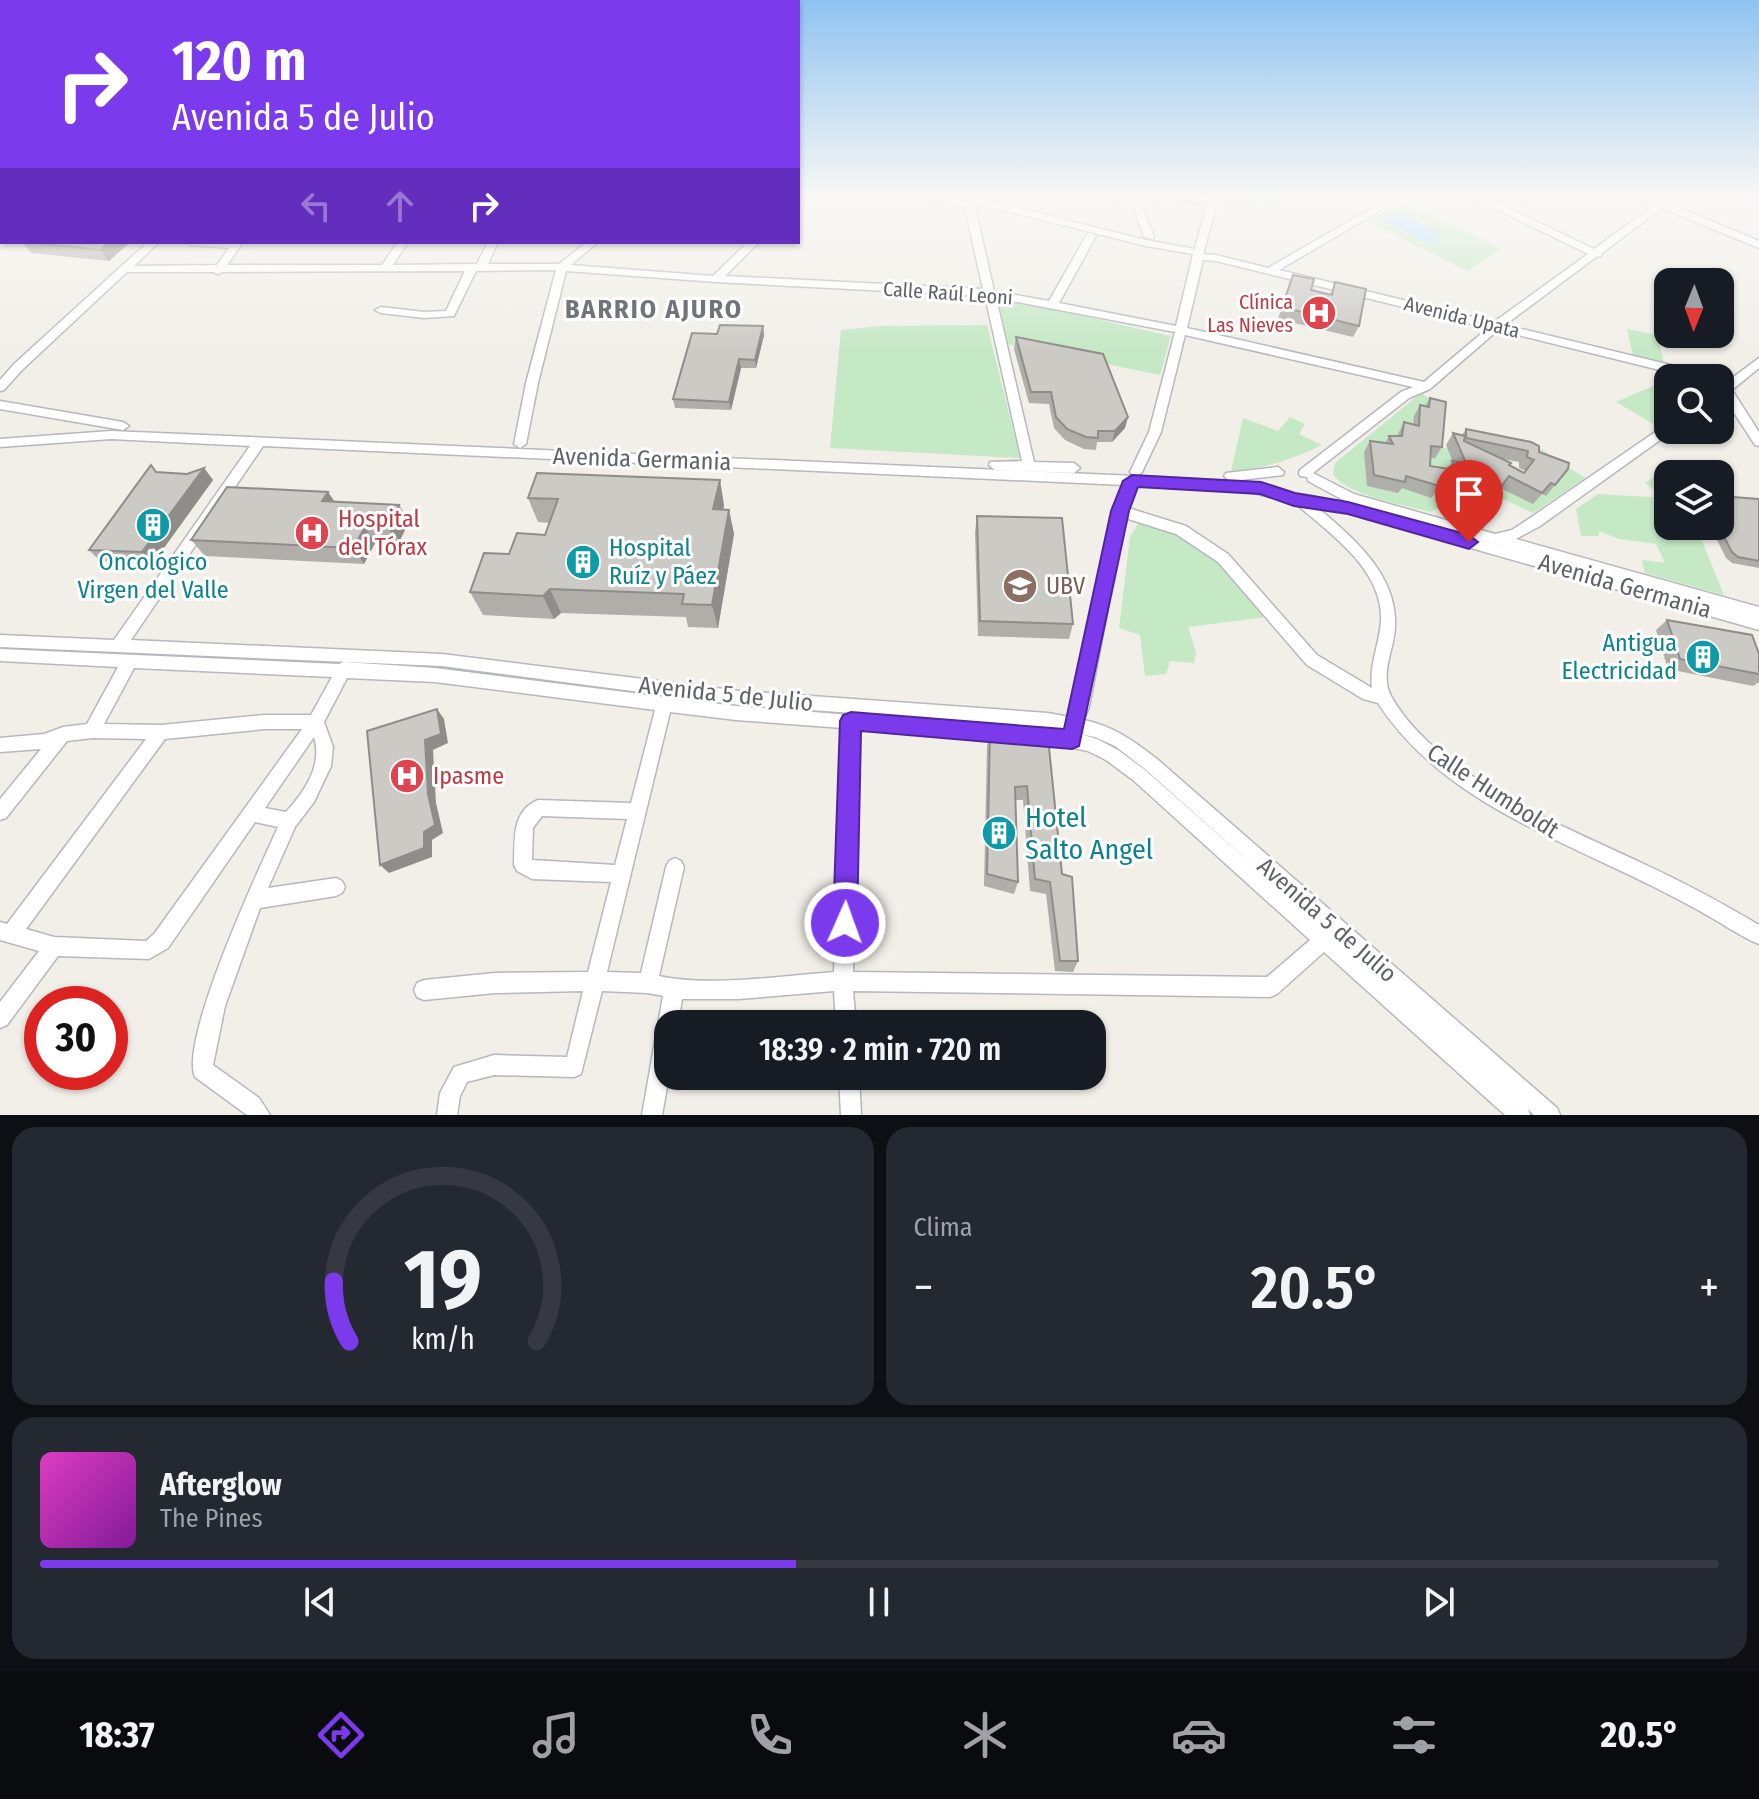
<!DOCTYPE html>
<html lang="es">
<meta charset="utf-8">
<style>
body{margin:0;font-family:"Fira Sans Condensed",sans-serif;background:#242831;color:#f1f3f6;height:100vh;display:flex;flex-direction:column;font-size:30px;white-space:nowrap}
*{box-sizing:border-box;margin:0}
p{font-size:26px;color:#9ea1a6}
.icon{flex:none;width:44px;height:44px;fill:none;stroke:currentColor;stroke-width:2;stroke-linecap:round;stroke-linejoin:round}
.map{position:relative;height:1115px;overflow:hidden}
.side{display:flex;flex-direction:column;gap:12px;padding:12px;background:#0d0f14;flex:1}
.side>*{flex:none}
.guide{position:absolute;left:0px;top:0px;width:800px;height:244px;box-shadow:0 2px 6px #0004;background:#7c3aed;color:#fff;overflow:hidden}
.needle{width:52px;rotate:181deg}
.tools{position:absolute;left:1654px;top:268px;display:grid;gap:16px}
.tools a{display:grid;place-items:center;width:80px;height:80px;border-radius:16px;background:#171b24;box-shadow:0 2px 6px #0004;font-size:40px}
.speed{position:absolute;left:24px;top:986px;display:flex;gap:16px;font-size:40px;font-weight:700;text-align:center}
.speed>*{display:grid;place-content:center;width:104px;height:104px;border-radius:50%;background:#171b24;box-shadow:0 2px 6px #0004;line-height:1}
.speed .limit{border:12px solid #d22;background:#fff;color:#111}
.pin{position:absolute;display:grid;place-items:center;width:68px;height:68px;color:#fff;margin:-82px -34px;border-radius:50% 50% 50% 0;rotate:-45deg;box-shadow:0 0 8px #0007}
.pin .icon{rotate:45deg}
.me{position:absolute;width:88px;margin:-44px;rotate:2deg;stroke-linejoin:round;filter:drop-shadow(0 0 6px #0008)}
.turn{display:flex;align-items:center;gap:28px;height:168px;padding:0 40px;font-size:36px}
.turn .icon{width:104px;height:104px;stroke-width:2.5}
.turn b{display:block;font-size:56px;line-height:68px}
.lanes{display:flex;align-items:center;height:76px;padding:0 40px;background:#0003;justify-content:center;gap:40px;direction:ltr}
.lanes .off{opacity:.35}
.big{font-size:60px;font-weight:600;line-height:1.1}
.side .card{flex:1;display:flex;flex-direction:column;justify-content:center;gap:12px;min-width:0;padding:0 28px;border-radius:24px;background:#242831}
.side .dial{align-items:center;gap:0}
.dial svg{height:208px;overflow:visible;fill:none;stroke:#363941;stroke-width:7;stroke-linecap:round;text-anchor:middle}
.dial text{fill:#f1f3f6;stroke:none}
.song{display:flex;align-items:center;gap:24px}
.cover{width:96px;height:96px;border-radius:12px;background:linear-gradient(135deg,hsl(310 70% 55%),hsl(290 70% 35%))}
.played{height:8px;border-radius:4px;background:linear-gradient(90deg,#7c3aed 45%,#363941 45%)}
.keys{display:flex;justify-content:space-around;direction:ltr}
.heat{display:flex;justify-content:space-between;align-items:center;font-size:44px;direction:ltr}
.side .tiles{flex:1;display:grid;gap:12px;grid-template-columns:1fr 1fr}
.card:last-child{grid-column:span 2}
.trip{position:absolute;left:654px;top:1010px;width:452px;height:80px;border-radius:24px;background:#171b24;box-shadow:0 2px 6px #0004;font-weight:600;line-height:80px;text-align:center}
.tab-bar{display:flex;height:128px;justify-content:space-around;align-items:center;background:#090b0e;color:#9ea1a6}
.tab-bar .icon{width:56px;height:56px}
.tab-bar .current{color:#7c3aed}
.tab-bar b{font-size:36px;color:#f1f3f6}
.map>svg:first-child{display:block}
.green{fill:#c5e8c5}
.water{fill:#aadaff}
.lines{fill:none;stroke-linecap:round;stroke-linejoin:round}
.minor-casing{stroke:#b5b8bc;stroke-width:3}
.minor{fill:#fff;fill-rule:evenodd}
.wall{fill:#afaea9;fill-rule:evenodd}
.shaded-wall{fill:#8f8d8a}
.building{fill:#cccac5;stroke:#8f8d8a;stroke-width:2}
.route{fill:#7c3aed;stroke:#51269a;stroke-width:2}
.labels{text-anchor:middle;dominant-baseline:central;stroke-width:6;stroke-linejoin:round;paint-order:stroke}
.far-street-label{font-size:20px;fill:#5f6368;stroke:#fff}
.far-health-label{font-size:20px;fill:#be3a42;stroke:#fff;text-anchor:end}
.street-label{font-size:24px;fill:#5f6368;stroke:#fff}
.health-label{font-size:24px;fill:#be3a42;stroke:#fff;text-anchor:start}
.culture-label{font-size:24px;fill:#0d838f;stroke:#fff;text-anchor:start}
.education-label{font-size:24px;fill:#785e54;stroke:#fff;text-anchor:start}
.far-district-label{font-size:26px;font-weight:bold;letter-spacing:2px;fill:#70757a;stroke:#fff}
.near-culture-label{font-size:28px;fill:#0d838f;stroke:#fff;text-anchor:start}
</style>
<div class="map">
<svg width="1759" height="1115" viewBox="0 0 1759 1115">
<rect width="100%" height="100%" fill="#f1efe8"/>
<g class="green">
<polygon points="1223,196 1288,196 1287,211 1222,200"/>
<polygon points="1402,202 1501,249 1468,271 1368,222"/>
<polygon points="1001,298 1171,336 1160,375 1007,344 997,300"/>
<polygon points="987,325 1020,458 830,448 841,330 881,326"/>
<polygon points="1627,329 1657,335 1664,362 1633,356"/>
<polygon points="1655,369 1694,378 1668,378 1668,429 1665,431 1616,402 1658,384"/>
<path d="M1421,393L1437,404L1413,425L1397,434L1402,475L1437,446L1470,453L1458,474L1461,512L1475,506L1479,492L1489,502H1495C1480,521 1464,516 1446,505L1430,512C1406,505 1345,495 1333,474L1335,463Z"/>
<path d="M1290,417L1305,424L1299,434L1322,445C1292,459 1265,469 1231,471L1243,418L1278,431Z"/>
<polygon points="1533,444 1585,478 1533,513 1495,495 1500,488 1540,476 1558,482 1559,474 1531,464"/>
<polygon points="1660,473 1668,478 1668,526 1696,526 1724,595 1645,573 1642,560 1665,563 1656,544 1619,539 1599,531 1599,536 1581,536 1576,509 1598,494 1665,498 1645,483"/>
<polygon points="1139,522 1186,534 1223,558 1273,616 1188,627 1196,652 1194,663 1170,661 1166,674 1145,676 1140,635 1119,628 1130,537"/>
</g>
<polygon class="water" points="1397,212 1444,235 1430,244 1382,221"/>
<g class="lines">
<g class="minor-casing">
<g id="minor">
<polygon points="0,196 2,196 0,202"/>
<polygon points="798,196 804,196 798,201"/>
<path d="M926,196H943L964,202L952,196H970L1146,240L1195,249L1209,196H1219L1203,254L1216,255L1268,268L1393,196H1405L1279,270L1494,322L1588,254L1470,196H1483L1594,249L1654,205L1637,196H1651L1660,200L1665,196H1677L1668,203L1759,241V248L1662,208L1602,253L1601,256L1596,257L1505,325L1708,374L1714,378H1692L1498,330L1430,389L1409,398L1313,473L1354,494L1495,534L1512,530L1530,518L1664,426L1668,425V430H1674L1540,526L1516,539L1759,607V630L1348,513L1317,507C1358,542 1406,582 1393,642C1389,659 1382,679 1391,696C1435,776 1566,827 1646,865C1685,883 1722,903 1759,925V944C1746,939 1734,931 1722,924C1699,910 1676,898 1652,886C1555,837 1440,799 1378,703L1363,699L1307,665L1218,562L1176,534L1125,518L1089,707L1084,720C1113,726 1134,741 1157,759L1557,1108L1560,1115H1534L1528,1109L1530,1115H1505L1324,952L1277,994L1270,997L853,991L856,1024H836L834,991L739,999H682L678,1024H668L669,1076L662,1115H642L663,996L648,993L602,991L581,1074L574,1077L494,1075L467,1082L460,1096L457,1115H437L440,1093L454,1067L494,1055L567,1057L583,991L495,993L424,1000L417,997L414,990L417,983L424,980L495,973L588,972L611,882L532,879L517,871L514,865C515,841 511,811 538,800L631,803L655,710L435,682L347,678L324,722L333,747L331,766L314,802L295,827L268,888L336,878L342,881L345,887L342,893L336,896L260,908L225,1006L213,1065L259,1098L270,1115H247L195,1077C179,1040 259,869 278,827L255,822L168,948L149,959L58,956L7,1025L0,1028V1002L39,951L0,940V922L7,924L146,739L92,738L67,741L6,818L0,820V799L41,749L0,752V738L44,734L63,727L87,724L118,667L0,661V649L339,664L344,662L435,668L736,706L1064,732L1048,727L740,705L442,666L0,647V635L114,640L250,446L111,439L0,447V439L111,431L1135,476L1130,472L1149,432L1175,332L996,298L1034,462L1074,463L1080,468L1074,473L995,470L989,465L990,462L1022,461L985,296L716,282L566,271L538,383L526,444L520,448L514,444L526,383L556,270L476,271L454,316L424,318L381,313L375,310L381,307L424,312L446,311L465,271L223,272L218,274L213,272H127L22,370L4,390L0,391V380L14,364L148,242H159L134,266L217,265L229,248L191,245L186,242L240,243L241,245L227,265H382L398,242H408L393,265L477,264L488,242H498L488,264H559L587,242H598L571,265L713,276L748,242H759L725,276L983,289L965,208ZM974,203L1146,246L1193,254L1176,326L1059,303L1096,236L1091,233L1086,236L1049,301L994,291ZM1203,260L1216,261L1488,328L1424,382L1187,328ZM1185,335L1413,387L1401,392L1300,470L1299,473L1300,476L1307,477L1308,481L1345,501L1510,548L1348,503L1305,495L1295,497L1293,500L1295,503C1329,533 1383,569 1381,620C1380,643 1369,664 1372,688L1317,655L1228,554L1186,526L1128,508L1137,486L1245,491L1283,500L1290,495C1278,484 1249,481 1232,481L1283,475L1284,472L1278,467L1226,473L1224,476L1230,481L1137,476L1142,472L1161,432ZM263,446L1124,485L1113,511L1069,717L1048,713L740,691L442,654L131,640ZM134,668L332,677L311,715H265L161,725L104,724ZM670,712L736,720L843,728L834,972C782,976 708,987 659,976L684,867L681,861L675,858L669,861L666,867L641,973L607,972ZM265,729H302L154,934L146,941L54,937L26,929L165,739ZM859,729L1047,743L1088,751L1106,760L1133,780L1310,940L1267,977L853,972ZM1080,734L1095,737L1115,746L1145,769L1290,898L1145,770L1118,750L1097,739ZM314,737C323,766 304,792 286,812L265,808ZM542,816L627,819L615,865L532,860L533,828Z"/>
<polygon points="1115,196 1128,196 1141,204 1154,237 1153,239 1144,237 1134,208"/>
<polygon points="1759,358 1759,368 1732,390 1759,432 1759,446 1755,445 1723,396 1720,397 1720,387"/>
<polygon points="0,401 123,422 129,426 123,430 0,409"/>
<polygon points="839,1076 859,1076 861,1115 841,1115"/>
</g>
</g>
<use href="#minor" class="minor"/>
</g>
<g class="wall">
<polygon points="1159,196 1206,196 1203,207 1160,203"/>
<polygon points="22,242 130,242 109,261 31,253"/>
<polygon points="1293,275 1311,290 1330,295 1335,282 1359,326 1353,337 1278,319"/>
<polygon points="763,326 764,335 756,368 741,368 731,410 675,408 673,399 717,334"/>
<polygon points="1016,337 1128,417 1125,428 1112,442 1097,442 1096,450 1084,449 1065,440 1054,428 1049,404 1029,403 1014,349"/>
<path d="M1430,398L1442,447L1435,458H1431L1430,466L1447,469L1453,462L1446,445L1453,433L1462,435L1466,429L1539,452L1568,469L1546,496L1542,494L1533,504L1500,488L1489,502L1486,501L1461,512L1435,493L1431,498L1402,488L1398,493L1367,486L1364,452L1370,441L1385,443L1389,436H1397L1404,422L1413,425L1414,416L1420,405L1425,406ZM1503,459L1519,462V468L1526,471L1524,473L1509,465Z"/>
<polygon points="204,468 213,480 153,563 100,561 89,550 156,472 187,474"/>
<polygon points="328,492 335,502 399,505 409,522 398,544 375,543 364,564 205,556 191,540"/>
<polygon points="1720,496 1759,499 1759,568 1732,563 1726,558 1710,526 1720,526"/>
<polygon points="528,498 724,505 723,510 729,510 734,534 718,628 688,627 686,617 561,613 554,619 483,615 470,592 509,554 545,535 550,523 538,522"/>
<polygon points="977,516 1073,624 1069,639 978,636 975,532"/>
<polygon points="1667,620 1759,654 1759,682 1753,686 1668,669 1656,630"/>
<polygon points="990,732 1048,738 1062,874 1078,961 1073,972 1055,971 1046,894 1030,891 1023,800 1015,800 1018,882 1014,894 984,886 987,747"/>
</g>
<g class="shaded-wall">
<polygon points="109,242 130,242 109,261 100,250"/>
<polygon points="763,326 764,335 756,368 755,360"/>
<polygon points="739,359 741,368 731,410 729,402"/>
<polygon points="1128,417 1125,428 1112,442 1115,431"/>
<polygon points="204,468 213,480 153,563 142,552"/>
<polygon points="720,480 724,505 718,534 713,509"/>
<polygon points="1495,490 1486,501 1461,512 1469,501"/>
<polygon points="328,492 339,509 322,501"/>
<polygon points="399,505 409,522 398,544 388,528"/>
<polygon points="729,510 734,534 718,628 712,605"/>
<polygon points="365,527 375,543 364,564 353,548"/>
<polygon points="550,589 561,613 554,619 543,596"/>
<polygon points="437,709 444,719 448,743 433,750 436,803 443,833 432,840 432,857 389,873 380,865 424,832 425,740"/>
</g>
<g class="building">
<polygon points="27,242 109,242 100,250"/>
<polygon points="1293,275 1314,279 1311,290 1332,295 1335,282 1366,289 1359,326 1282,307"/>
<polygon points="720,325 763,326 755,360 739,359 729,402 673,399 692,333 717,334"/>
<polygon points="1016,337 1103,354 1128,417 1115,431 1098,431 1098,438 1086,437 1067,429 1056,417 1051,392 1031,392"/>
<polygon points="1430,398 1446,402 1442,447 1431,446 1430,466 1455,470 1452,461 1466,463 1453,433 1465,436 1464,441 1511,463 1509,465 1524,473 1534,460 1527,457 1528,451 1466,438 1466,429 1531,442 1539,446 1539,452 1569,463 1568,469 1555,485 1551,483 1542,493 1509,476 1498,491 1495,490 1469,501 1441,481 1439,486 1406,476 1405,482 1374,475 1370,441 1393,444 1389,436 1402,436 1404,422 1419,426 1420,405 1429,407"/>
<polygon points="151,465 156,472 187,474 204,468 142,552 89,550"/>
<polygon points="537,473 720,480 713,509 729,510 712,605 682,604 684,594 550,589 543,596 470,592 484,553 509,554 517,533 545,535 558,499 528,498"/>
<polygon points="227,487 328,492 322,501 399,505 388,528 365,527 353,548 191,540"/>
<polygon points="1720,496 1759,499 1759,561 1738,557 1732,552 1718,526 1720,526 1720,520 1729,519 1720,504"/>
<polygon points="977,516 1062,518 1073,624 980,621"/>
<polygon points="1667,620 1752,635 1759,654 1759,674 1680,659"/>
<polygon points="437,709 441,734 425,740 428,794 435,825 424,832 424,848 380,865 367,731"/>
<polygon points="990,732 1048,738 1062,874 1072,877 1078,961 1060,961 1050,882 1035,879 1027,786 1015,787 1018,882 987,874"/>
</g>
<linearGradient id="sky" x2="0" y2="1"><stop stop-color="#8fc3f1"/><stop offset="0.56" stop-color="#f9f8f5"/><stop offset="1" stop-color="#f9f8f5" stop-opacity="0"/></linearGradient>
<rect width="1759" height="352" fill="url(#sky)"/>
<polygon class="route" points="1132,475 1261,482 1295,493 1348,502 1469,535 1478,542 1469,549 1348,514 1294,506 1260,494 1138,487 1129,511 1079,746 1072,749 861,731 857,923 853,932 845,935 837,932 833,923 840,721 843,715 851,712 1064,729 1111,511 1123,481"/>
<defs>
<g id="hospital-disc" transform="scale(1.8)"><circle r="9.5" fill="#e0444e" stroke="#fff"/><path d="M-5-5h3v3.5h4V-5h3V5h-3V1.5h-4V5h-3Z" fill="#fff"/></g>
<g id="building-disc" transform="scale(1.8)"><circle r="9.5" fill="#0f9aa8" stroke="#fff"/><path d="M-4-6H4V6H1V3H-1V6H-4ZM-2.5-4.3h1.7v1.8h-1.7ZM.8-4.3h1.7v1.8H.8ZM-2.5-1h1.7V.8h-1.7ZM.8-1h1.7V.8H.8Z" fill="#fff"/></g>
<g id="university-disc" transform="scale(1.8)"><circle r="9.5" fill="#8d6e63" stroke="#fff"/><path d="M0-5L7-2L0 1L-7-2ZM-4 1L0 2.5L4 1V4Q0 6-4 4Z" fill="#fff"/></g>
</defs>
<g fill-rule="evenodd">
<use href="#hospital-disc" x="1319" y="313"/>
<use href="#building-disc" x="153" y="525"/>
<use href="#hospital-disc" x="312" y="533"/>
<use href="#building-disc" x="583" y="562"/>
<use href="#university-disc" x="1020" y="586"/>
<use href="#building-disc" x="1703" y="657"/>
<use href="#hospital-disc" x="407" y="776"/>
<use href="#building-disc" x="999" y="833"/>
</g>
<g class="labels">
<g class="far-street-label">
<text transform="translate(948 293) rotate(4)">Calle Raúl Leoni</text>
<text transform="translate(1462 317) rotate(14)">Avenida Upata</text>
</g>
<g class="far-health-label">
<text x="1293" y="302">Clínica<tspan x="1293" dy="23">Las Nieves</tspan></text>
</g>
<g class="street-label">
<text transform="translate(642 459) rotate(2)">Avenida Germania</text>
<text transform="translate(1625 586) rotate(16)">Avenida Germania</text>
<text transform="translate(726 694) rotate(6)">Avenida 5 de Julio</text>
<text transform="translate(1493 791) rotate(33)">Calle Humboldt</text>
<text transform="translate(1327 920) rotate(41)">Avenida 5 de Julio</text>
</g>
<g class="health-label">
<text x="338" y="519">Hospital<tspan x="338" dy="28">del Tórax</tspan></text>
<text x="433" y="776">Ipasme</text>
</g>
<g class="culture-label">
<text x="609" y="548">Hospital<tspan x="609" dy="28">Ruíz y Páez</tspan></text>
<text x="153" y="562" text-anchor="middle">Oncológico<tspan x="153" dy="28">Virgen del Valle</tspan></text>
<text x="1677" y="643" text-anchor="end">Antigua<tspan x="1677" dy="28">Electricidad</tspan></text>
</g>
<g class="education-label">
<text x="1046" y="586">UBV</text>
</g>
<g class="far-district-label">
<text x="654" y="309">BARRIO AJURO</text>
</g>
<g class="near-culture-label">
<text x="1025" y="817">Hotel<tspan x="1025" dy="32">Salto Angel</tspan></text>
</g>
</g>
</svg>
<div class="tools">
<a><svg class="needle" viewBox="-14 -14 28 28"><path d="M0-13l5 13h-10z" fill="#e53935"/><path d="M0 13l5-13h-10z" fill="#9ea1a6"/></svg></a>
<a><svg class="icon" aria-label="search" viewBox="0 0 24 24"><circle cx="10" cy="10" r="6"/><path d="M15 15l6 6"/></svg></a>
<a><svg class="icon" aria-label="layers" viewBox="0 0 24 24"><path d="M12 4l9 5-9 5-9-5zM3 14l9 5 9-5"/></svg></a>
</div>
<div class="speed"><div class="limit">30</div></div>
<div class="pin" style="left:1469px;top:542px;background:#d93025"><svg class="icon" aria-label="arrive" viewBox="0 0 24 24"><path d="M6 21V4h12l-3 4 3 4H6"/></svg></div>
<svg class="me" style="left:845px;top:923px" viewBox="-20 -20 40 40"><circle r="17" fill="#7c3aed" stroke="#fff" stroke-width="3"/><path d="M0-11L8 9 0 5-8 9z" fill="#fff"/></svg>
<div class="trip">18:39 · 2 min · 720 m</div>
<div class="guide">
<div class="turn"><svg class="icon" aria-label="right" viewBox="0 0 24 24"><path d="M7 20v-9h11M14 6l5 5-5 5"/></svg><div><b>120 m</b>Avenida 5 de Julio</div></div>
<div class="lanes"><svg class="icon off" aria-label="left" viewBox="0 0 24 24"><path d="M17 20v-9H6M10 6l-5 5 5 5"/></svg><svg class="icon off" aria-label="ahead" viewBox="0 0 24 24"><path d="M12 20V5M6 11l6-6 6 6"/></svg><svg class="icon" aria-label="right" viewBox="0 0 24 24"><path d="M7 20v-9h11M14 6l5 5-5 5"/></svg></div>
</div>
</div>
<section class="side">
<div class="tiles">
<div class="card dial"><svg viewBox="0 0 100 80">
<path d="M14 69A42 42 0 1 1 86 69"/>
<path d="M14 69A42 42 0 0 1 8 46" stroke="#7c3aed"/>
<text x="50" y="56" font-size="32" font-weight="700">19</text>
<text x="50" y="72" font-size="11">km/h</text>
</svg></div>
<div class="card"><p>Clima</p>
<div class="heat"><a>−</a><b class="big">20.5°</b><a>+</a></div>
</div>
<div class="card">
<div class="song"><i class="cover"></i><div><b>Afterglow</b><p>The Pines</p></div></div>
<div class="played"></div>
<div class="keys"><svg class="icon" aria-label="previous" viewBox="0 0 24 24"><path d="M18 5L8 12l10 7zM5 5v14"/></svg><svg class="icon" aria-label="pause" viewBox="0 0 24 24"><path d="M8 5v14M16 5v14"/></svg><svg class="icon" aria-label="next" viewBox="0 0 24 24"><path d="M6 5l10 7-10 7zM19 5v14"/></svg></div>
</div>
</div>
</section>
<nav class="tab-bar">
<b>18:37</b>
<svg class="icon current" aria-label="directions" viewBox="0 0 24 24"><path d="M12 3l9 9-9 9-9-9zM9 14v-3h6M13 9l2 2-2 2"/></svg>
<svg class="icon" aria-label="music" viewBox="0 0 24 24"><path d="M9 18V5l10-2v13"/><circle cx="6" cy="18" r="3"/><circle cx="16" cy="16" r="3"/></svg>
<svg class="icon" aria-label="phone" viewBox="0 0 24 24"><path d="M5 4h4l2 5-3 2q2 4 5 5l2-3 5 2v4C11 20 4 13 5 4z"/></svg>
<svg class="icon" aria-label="climate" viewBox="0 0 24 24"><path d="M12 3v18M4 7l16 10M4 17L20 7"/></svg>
<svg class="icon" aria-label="car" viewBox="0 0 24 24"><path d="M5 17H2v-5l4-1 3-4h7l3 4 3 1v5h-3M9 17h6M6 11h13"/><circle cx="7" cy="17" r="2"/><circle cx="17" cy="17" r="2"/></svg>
<svg class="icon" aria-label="filters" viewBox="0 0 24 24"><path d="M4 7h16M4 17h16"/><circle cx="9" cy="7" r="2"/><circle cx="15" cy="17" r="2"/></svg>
<b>20.5°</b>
</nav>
